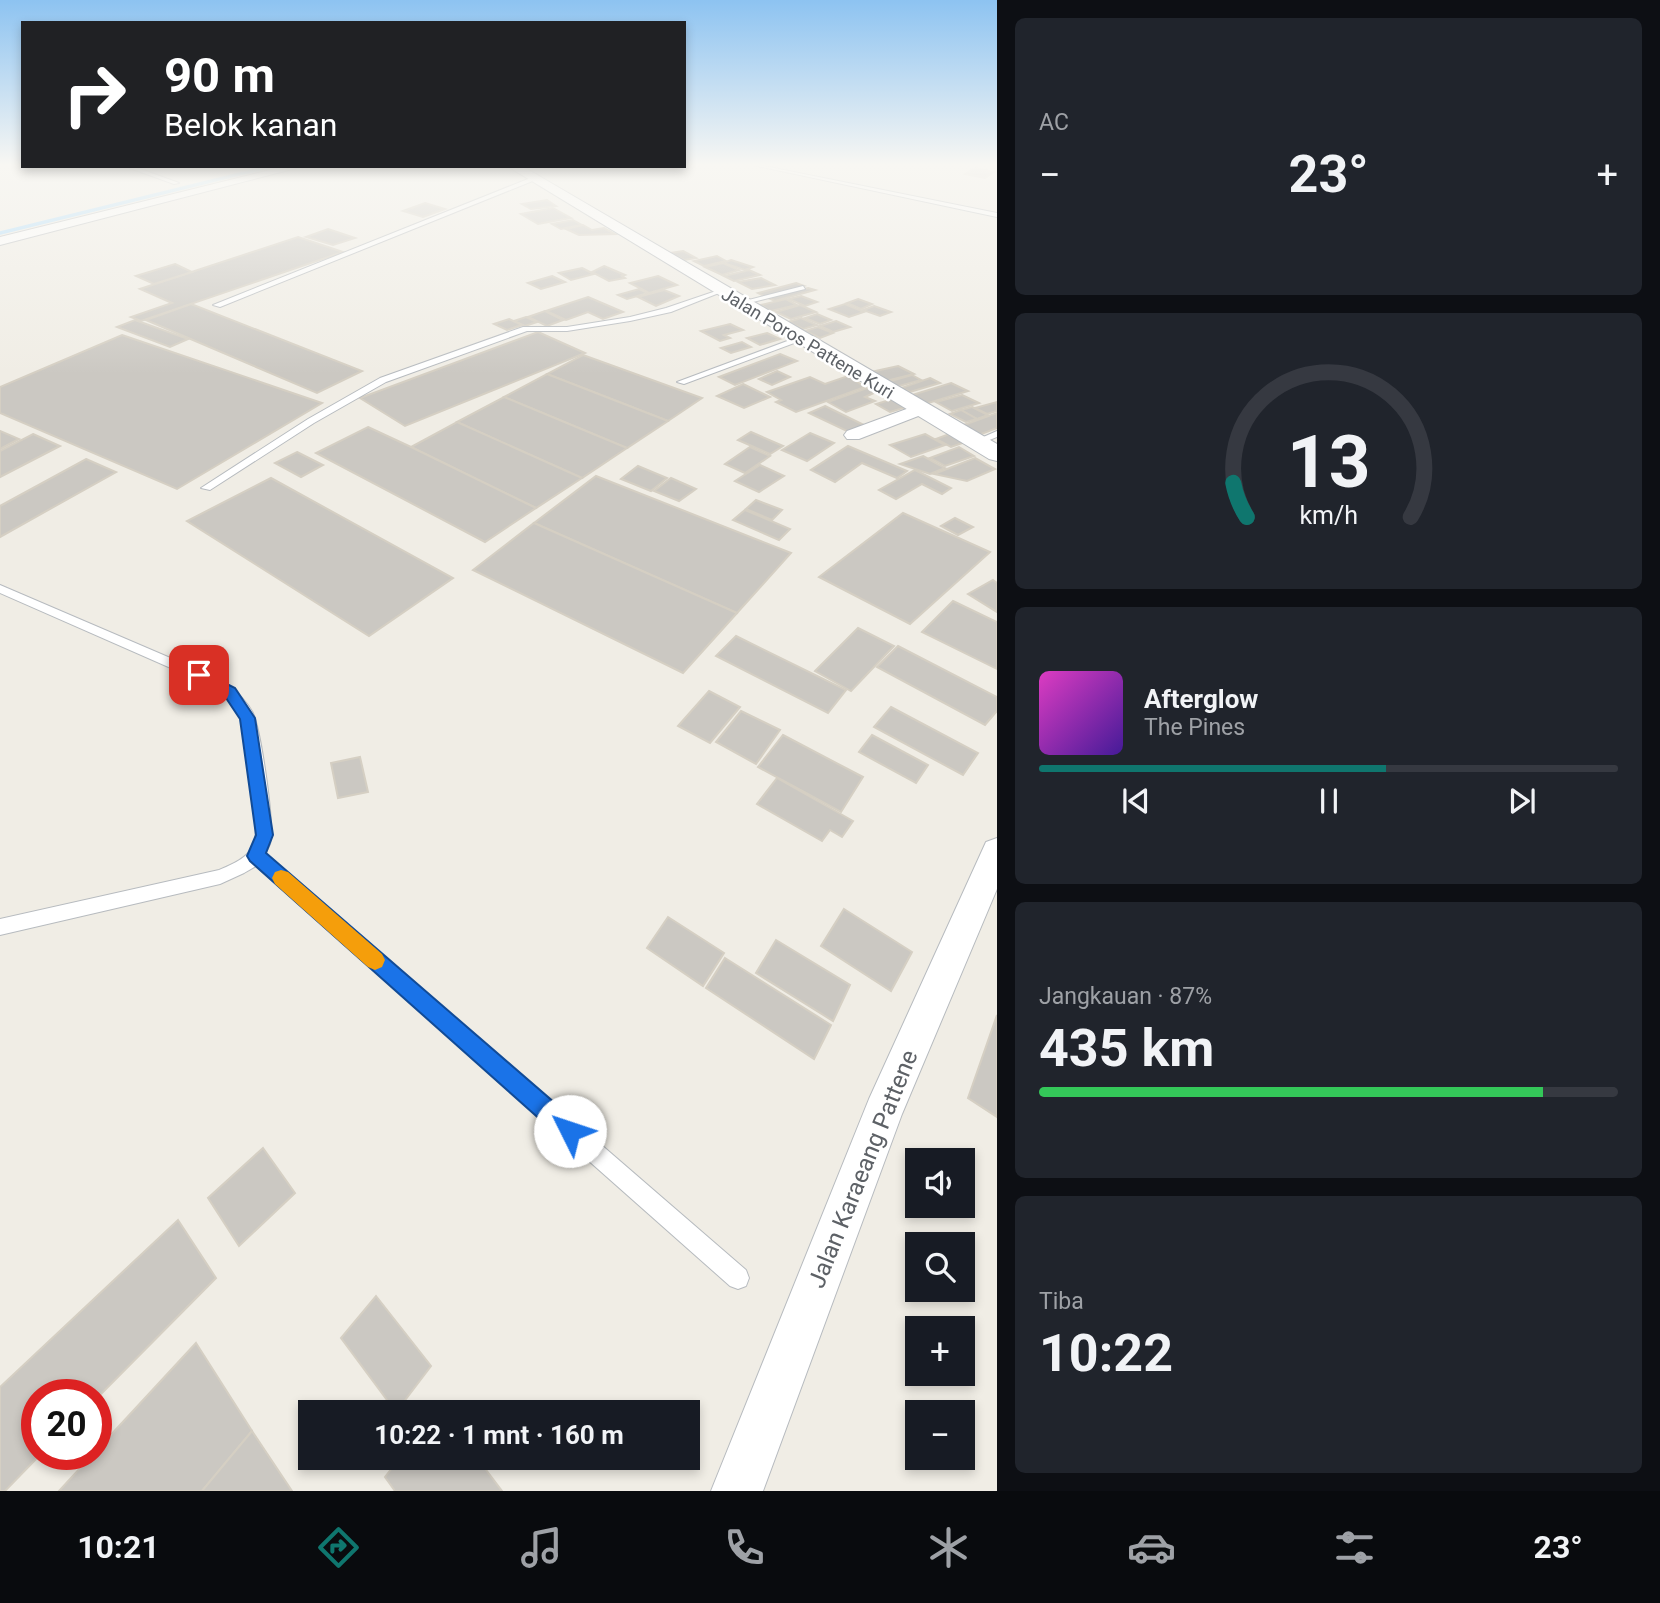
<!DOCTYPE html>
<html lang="id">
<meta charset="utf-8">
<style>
body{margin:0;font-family:Roboto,sans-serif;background:#20242c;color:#f1f3f6;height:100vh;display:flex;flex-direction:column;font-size:26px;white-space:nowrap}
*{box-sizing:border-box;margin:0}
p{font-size:23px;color:#9ea1a6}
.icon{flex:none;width:38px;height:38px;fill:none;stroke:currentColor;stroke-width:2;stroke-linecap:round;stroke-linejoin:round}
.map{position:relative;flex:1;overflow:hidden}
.details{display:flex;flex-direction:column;gap:18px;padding:18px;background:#0d0f14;width:663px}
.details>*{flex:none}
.hud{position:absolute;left:21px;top:21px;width:665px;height:147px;border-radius:0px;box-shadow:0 4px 10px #0003;background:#202124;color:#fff;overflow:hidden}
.fabs{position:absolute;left:905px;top:1148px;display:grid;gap:14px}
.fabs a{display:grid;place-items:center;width:70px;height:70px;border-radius:0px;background:#171b24;box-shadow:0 4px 10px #0003;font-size:35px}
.speed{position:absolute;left:21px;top:1379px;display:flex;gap:14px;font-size:35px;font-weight:700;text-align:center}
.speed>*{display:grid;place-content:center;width:91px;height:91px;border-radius:50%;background:#171b24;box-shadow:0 4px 10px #0003;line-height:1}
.speed .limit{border:10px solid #d22;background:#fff;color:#111}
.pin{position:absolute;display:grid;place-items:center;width:60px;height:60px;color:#fff;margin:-30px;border-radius:14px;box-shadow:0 4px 10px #0006}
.me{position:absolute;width:77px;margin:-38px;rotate:311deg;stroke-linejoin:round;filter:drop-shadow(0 0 5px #0008)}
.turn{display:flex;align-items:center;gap:24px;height:147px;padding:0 28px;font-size:32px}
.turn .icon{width:91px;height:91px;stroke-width:2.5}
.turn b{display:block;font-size:49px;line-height:60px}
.big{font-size:52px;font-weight:700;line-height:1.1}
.details .widget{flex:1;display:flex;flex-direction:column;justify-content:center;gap:10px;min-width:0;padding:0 24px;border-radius:10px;background:#20242c}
.details .dial{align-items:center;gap:0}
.dial svg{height:182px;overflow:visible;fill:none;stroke:#363941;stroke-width:7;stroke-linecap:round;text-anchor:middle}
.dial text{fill:#f1f3f6;stroke:none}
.song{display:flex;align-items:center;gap:21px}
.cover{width:84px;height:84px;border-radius:10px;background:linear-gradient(135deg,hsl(310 70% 55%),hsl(260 70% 35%))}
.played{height:7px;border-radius:4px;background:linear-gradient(90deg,#0f766e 60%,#363941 60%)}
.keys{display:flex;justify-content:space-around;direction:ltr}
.heat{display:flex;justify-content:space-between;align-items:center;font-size:38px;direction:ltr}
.charge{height:10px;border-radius:5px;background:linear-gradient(90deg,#34c759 87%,#363941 0)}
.trip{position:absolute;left:298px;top:1400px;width:402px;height:70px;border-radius:0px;background:#171b24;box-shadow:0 4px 10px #0003;font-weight:700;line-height:70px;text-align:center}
.dock{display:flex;height:112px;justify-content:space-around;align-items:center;background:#090b0e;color:#9ea1a6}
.dock .icon{width:49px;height:49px}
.dock .selected{color:#0f766e}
.dock b{font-size:32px;color:#f1f3f6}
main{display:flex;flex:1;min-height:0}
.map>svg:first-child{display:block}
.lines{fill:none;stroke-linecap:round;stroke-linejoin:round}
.stream{stroke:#a5daff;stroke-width:3.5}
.building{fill:#cbc8c2;stroke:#d5cfc3;stroke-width:2}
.service-casing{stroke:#b7bbbf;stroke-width:2}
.minor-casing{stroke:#b7bbbf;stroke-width:2}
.tertiary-casing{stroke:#b7bbbf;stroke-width:2}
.service{fill:#fff;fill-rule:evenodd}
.minor{fill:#fff;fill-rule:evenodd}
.tertiary{fill:#fff;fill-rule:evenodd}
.route{fill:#1a73e8;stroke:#114b97;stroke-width:2}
.slow{fill:#f59e0b}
.labels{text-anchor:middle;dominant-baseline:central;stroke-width:5;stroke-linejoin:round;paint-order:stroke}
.far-street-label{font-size:18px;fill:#5d6166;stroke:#fff}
.near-street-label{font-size:24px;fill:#5d6166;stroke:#fff}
</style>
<main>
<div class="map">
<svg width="997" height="1491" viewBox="0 0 997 1491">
<rect width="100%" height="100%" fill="#f0ede5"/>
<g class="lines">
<polyline class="stream" points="0,233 268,167"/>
</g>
<g class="building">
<polygon points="975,168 994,172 985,178 965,174"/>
<polygon points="547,200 556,206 531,209 522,204"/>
<polygon points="425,203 445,209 423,217 403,211"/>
<polygon points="553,208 571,218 538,224 521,214"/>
<polygon points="573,220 582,225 561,229 552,224"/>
<polygon points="583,225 592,230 604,228 615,234 579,235 566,229"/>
<polygon points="328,229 355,238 333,245 306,237"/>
<polygon points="298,237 343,252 141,321 131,317 172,303 140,289"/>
<polygon points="683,251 696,258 684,260 670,253"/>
<polygon points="717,256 726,261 704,266 694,261"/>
<polygon points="731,260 753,267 745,270 723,263"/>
<polygon points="723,263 739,270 722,275 705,267"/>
<polygon points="175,264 192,272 154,284 136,276"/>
<polygon points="604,266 625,275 622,276 625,278 609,281 592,272"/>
<polygon points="582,268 594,274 571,280 559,273"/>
<polygon points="749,270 760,275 734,281 724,276"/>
<polygon points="552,276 565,282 541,289 528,283"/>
<polygon points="658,276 677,285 649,293 630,283"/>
<polygon points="761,278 775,285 752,289 738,282"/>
<polygon points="796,283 804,286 766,297 758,293"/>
<polygon points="808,288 815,290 775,301 768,298"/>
<polygon points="639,289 648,293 627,299 618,295"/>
<polygon points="664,290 679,296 656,306 638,297"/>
<polygon points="801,296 817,302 805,306 789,299"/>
<polygon points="588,297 623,312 603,319 588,312 566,320 546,311"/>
<polygon points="786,299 797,305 771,311 761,305"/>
<polygon points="858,299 872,304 861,309 847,303"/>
<polygon points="191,304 362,371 317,393 146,320"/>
<polygon points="845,304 864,312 849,317 829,309"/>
<polygon points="800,305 816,312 791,319 776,312"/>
<polygon points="874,306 891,312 880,316 863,310"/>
<polygon points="545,311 563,320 547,326 528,317"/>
<polygon points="817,314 831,320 820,324 805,318"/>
<polygon points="526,317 537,322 525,326 514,321"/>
<polygon points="801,318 817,325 803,329 788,322"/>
<polygon points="509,319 522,325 507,330 494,324"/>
<polygon points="135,320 188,339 170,347 117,327"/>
<polygon points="836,321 850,327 833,332 820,326"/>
<polygon points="730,324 743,330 724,335 730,338 720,341 701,331"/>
<polygon points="818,327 833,333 820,338 805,331"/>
<polygon points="538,332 585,353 405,426 360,398"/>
<polygon points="767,333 780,339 760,345 747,338"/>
<polygon points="122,335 322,403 177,489 0,413 0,387"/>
<polygon points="742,342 751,347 731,353 721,348"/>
<polygon points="780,354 797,361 735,385 719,377"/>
<polygon points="583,355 702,398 668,421 547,374"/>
<polygon points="898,366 914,374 886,381 871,372"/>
<polygon points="777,371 790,377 772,385 759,379"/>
<polygon points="547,374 668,421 627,448 504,397"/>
<polygon points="912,375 921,380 896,387 887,382"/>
<polygon points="848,376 865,387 796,412 776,402 781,400 767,392 810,377 825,384"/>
<polygon points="930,378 940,383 910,392 901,388"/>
<polygon points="951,383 968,391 925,404 909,396"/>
<polygon points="743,384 770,397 744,408 717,396"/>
<polygon points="867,388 876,392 865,397 875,401 846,412 828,402"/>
<polygon points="962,395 979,403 952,411 936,402"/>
<polygon points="504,397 627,448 582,478 457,422"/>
<polygon points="896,398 910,406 890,412 876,404"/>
<polygon points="997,402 997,411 987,414 975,408"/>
<polygon points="825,406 866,426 851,433 809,413"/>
<polygon points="972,407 988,415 977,419 961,410"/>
<polygon points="961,410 977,419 966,422 950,414"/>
<polygon points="997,413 997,428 979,435 961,426"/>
<polygon points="457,422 582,478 536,508 411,447"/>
<polygon points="368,427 411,447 536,508 485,542 316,453"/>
<polygon points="0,431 19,439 0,449"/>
<polygon points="751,432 783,446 770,454 738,440"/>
<polygon points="810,433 834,443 807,461 782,450"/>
<polygon points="952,433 968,441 951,447 936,439"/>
<polygon points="33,434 60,446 0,477 0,451"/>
<polygon points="925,434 945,445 911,457 890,445"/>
<polygon points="848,446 907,471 897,478 862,463 835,482 811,470"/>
<polygon points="750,447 770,456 745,473 725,464"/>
<polygon points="959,447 974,456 945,466 930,458"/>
<polygon points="297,452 323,465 301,477 275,463"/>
<polygon points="923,456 945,468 930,474 900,464"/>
<polygon points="975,458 995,469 967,481 934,474"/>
<polygon points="86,459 116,472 0,537 0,506"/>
<polygon points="760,465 784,476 759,492 735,481"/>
<polygon points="638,466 667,478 651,491 621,479"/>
<polygon points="915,470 951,488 942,494 922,484 896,499 879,490"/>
<polygon points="596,476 791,553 737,613 534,523"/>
<polygon points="271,478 453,578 369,636 187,521"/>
<polygon points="671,478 696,489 679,501 654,491"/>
<polygon points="756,500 782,510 772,520 746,509"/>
<polygon points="745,510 790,529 779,540 733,520"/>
<polygon points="903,513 990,552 910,624 819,577"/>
<polygon points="955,518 973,527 958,535 941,526"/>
<polygon points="534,523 737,613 683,673 473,570"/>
<polygon points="993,580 997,583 997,612 968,594"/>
<polygon points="953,601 997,622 997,669 922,632"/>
<polygon points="858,628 894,646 851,691 815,671"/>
<polygon points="736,636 846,690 828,713 716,656"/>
<polygon points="898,646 997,697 997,711 985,725 877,667"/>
<polygon points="709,691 740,707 710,743 678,726"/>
<polygon points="891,707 978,753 963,775 874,727"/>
<polygon points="741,711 780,730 756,764 716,742"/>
<polygon points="783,735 863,777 841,812 758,767"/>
<polygon points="872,735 928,765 916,783 859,752"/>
<polygon points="360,757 368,792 338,798 331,763"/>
<polygon points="777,778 853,821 842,837 830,830 822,841 757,804"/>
<polygon points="844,909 912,952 891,991 821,946"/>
<polygon points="668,917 724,953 703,986 647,948"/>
<polygon points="776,940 850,985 833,1021 756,973"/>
<polygon points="725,958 831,1025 814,1059 706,988"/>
<polygon points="997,1015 997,1117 968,1098"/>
<polygon points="263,1148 295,1193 239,1246 208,1198"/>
<polygon points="178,1220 216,1278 96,1399 96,1395 37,1395 37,1454 41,1454 5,1491 0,1491 0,1387"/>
<polygon points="376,1296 431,1366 396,1412 341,1338"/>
<polygon points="196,1343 252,1431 202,1491 59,1491 93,1454 96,1454 96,1451"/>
<polygon points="252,1431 292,1491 202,1491"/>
<polygon points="400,1458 477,1458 502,1491 395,1491 385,1477"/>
</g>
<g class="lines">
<g class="service-casing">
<g id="service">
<polygon points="124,166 132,166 179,183 174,184"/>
<polygon points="757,166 764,166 997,213 997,217"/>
<polygon points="533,177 535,180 220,307 213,305"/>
<polygon points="803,286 805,289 741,305 737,303"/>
<polygon points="719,290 724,291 671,312 630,321 567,331 527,331 386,382 314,423 210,490 201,488 308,419 380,378 523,327 567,327 630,317 666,308"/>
<polygon points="798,337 805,339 684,384 677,382"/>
<polygon points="997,431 997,437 977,445 972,442"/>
<path d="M0,585L224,681C235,690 246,700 253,713C261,733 275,825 270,844C269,847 266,852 265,854L746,1270L749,1278L746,1286L738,1289L730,1286L256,866L244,873L220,884L0,935V919L219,870C231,865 248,858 254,845C260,831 247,733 240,715C235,704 224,695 214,687L0,593Z"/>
</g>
</g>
<g class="minor-casing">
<g id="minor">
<polygon points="286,166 304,166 0,245 0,237"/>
<polygon points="920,404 926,405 929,409 926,413 859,439 847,439 844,435 847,431"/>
<polygon points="997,838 997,889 902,1114 763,1491 711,1491 869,1099 986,842"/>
</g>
</g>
<g class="tertiary-casing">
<polygon id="tertiary" points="507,166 522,166 997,444 997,461 989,459"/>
</g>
<use href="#service" class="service"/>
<use href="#minor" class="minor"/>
<use href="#tertiary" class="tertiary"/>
</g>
<linearGradient id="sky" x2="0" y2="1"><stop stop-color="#8dc3f1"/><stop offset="0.44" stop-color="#f8f7f3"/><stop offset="1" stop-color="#f8f7f3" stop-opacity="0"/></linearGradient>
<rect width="997" height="374" fill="url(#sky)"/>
<polygon class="route" points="199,670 235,688 255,718 273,835 266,853 578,1123 582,1131 578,1139 570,1143 562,1139 250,861 247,856 256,835 240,719 224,695 194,679 192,675 194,672"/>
<polygon class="slow" points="281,870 288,872 382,954 385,960 382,967 375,970 368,967 275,884 272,878 275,872"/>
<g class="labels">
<g class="far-street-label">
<text transform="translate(808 343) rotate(31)">Jalan Poros Pattene Kuri</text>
</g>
<g class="near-street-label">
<text transform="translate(863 1169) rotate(-68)">Jalan Karaeang Pattene</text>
</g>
</g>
</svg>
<div class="fabs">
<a><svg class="icon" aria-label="sound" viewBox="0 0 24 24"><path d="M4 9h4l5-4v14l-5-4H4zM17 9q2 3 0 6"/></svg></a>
<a><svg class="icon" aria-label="search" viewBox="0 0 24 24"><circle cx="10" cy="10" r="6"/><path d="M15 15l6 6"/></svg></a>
<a>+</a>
<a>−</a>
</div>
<div class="speed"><div class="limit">20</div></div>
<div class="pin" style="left:199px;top:675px;background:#d93025"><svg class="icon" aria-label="arrive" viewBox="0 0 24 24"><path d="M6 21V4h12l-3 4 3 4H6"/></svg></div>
<svg class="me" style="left:570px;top:1131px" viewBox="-20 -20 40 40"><circle r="19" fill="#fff"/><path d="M0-13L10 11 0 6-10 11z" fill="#1a73e8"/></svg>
<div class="trip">10:22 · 1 mnt · 160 m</div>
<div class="hud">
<div class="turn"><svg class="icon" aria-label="right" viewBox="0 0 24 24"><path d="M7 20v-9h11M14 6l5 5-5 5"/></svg><div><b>90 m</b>Belok kanan</div></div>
</div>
</div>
<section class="details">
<div class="widget"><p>AC</p>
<div class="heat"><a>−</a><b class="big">23°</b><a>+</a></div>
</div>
<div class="widget dial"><svg viewBox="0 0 100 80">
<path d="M14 69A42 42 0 1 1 86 69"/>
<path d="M14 69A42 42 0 0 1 8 54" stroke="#0f766e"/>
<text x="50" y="56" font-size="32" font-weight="700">13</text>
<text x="50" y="72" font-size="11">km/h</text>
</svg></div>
<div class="widget">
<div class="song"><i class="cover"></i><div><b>Afterglow</b><p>The Pines</p></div></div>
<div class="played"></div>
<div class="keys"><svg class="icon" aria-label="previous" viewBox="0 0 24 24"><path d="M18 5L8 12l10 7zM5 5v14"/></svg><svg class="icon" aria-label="pause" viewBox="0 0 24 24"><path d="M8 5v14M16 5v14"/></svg><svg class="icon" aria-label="next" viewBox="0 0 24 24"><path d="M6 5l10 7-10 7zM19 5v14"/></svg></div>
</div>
<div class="widget"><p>Jangkauan · 87%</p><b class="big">435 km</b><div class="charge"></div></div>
<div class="widget"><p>Tiba</p><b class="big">10:22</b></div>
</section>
</main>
<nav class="dock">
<b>10:21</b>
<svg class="icon selected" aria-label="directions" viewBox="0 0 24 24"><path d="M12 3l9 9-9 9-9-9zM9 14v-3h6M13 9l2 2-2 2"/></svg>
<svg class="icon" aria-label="music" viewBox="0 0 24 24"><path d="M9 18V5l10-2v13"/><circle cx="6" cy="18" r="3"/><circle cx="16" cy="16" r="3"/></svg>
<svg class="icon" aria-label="phone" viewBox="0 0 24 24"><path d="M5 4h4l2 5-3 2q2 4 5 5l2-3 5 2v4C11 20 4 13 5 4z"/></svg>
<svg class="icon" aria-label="climate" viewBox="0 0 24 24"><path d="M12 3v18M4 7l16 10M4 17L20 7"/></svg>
<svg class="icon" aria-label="car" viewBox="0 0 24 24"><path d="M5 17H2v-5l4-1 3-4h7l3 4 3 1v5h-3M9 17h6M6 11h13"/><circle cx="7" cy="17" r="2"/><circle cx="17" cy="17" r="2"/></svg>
<svg class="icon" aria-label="filters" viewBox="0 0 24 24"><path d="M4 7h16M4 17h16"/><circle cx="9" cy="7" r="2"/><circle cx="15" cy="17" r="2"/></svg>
<b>23°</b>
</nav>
